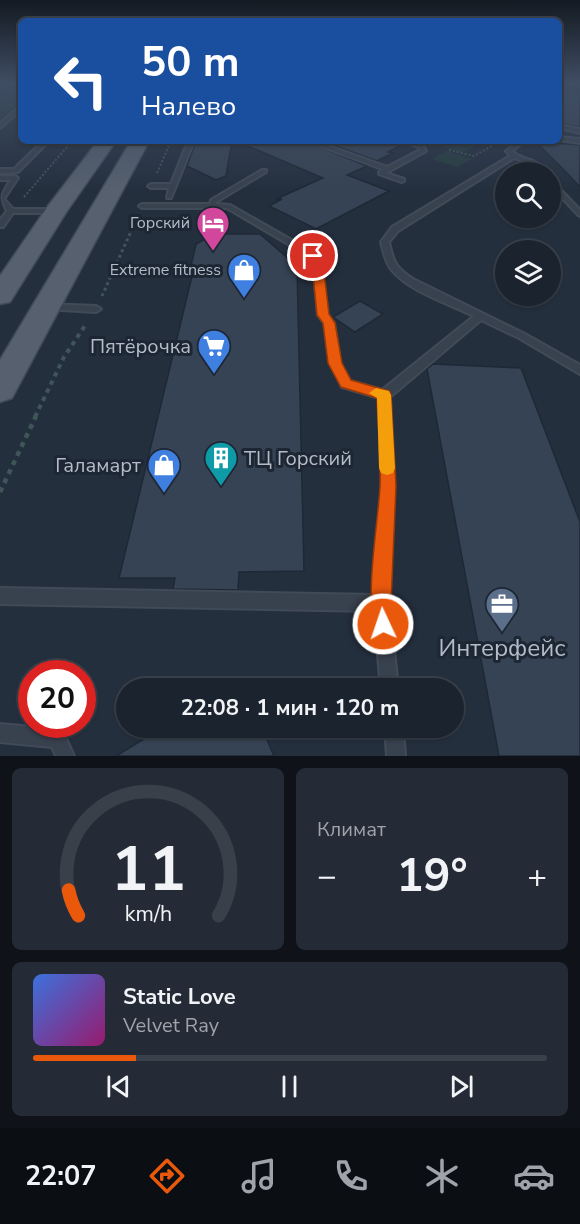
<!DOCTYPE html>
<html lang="ru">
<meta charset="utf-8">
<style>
body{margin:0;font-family:"Nunito Sans",sans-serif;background:#242b36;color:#f1f3f6;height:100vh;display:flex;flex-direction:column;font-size:22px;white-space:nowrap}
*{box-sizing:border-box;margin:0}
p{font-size:20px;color:#a0a4aa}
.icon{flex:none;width:33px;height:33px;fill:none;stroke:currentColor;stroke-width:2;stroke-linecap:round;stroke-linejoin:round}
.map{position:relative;height:756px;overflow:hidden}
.side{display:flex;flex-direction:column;gap:12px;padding:12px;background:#0f1319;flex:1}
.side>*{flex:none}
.top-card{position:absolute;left:18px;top:18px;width:544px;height:126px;border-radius:9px;box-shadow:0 2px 4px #0004,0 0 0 2px #39404a;background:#1a4fa0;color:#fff;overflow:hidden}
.controls{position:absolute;left:495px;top:162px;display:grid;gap:12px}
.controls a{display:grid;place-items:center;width:66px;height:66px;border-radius:50%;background:#1b232e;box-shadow:0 2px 4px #0004,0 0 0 2px #39404a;font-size:30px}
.speed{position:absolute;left:18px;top:660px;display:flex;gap:12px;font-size:30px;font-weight:700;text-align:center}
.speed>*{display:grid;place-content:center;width:78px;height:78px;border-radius:50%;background:#1b232e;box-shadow:0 2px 4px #0004,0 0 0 2px #39404a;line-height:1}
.speed .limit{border:9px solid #d22;background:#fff;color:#111}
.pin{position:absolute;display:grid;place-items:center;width:51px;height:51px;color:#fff;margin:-26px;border:3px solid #fff;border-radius:50%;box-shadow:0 2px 6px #0007}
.me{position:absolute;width:66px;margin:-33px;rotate:357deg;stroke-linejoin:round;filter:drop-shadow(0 0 4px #0008)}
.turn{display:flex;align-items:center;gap:21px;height:126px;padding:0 24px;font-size:27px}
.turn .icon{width:78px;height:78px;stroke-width:2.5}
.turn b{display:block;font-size:42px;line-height:51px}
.big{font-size:45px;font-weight:700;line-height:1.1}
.side .tile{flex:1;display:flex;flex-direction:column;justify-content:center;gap:9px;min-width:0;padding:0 21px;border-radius:9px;background:#242b36}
.side .dial{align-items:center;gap:0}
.dial svg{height:156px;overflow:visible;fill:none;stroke:#39404a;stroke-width:7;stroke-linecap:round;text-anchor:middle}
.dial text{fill:#f1f3f6;stroke:none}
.song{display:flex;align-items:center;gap:18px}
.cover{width:72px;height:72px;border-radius:9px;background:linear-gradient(135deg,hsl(220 70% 55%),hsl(320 70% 35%))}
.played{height:6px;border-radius:3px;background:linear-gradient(90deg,#ea580c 20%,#39404a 20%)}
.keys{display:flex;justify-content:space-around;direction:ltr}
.heat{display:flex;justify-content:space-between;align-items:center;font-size:33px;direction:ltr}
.side .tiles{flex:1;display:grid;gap:12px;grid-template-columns:1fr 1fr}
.tile:last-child{grid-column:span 2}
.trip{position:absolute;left:116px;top:678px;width:348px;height:60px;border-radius:30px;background:#1b232e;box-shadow:0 2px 4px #0004,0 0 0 2px #39404a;font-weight:700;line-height:60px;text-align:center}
.menu{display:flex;height:96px;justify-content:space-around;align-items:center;background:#0b0e12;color:#a0a4aa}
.menu .icon{width:42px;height:42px}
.menu .selected{color:#ea580c}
.menu b{font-size:27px;color:#f1f3f6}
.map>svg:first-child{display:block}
.green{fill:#263c3f}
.building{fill:#364354;stroke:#1f2835;stroke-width:1.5}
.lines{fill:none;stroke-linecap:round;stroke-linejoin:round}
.lane-casing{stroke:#414a57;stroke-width:4}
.primary-casing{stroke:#414a57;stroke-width:3}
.path-far4{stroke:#3f5557;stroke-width:1.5;stroke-dasharray:2 2;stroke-linecap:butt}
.path-far3{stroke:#3f5557;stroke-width:2;stroke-dasharray:2 2;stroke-linecap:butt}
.path-far2{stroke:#3f5557;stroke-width:3;stroke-dasharray:3 3;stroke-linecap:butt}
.path-far1{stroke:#3f5557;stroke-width:4;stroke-dasharray:4.5 4.5;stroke-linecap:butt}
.path{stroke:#3f5557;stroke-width:4.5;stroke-dasharray:5 5;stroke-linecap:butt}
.lane{fill:#38414e;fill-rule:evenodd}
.primary{fill:#56606e;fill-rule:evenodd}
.route{fill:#ea580c;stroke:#983908;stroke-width:1.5}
.slow{fill:#f59e0b}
.labels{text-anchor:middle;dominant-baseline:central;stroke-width:6;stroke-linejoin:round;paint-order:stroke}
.far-poi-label{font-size:16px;fill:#b4bcc9;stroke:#1d2633;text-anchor:end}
.poi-label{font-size:20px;fill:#b4bcc9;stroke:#1d2633;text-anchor:end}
.near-poi-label{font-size:24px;fill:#b4bcc9;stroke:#1d2633}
</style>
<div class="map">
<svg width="580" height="756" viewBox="0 0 580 756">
<rect width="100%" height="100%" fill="#242f3e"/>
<g class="green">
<polygon points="21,93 21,101 0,118 0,96"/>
<polygon points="441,141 484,141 462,153 434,144"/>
<polygon points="447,151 472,159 457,167 432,159"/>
</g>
<g class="building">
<polygon points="560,87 580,93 580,127 560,123"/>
<polygon points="196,141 232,141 226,176 216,180 187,166"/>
<polygon points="236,141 305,141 367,166 347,175 389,191 316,229 269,206 282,199 276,199 323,178"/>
<polygon points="322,141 400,141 404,144 388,152 393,153 377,161"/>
<polygon points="536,142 580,145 580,187 563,169"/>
<polygon points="214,234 260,234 297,266 304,571 239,572 238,590 173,589 175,578 119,578 194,268 191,266 196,244"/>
<polygon points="360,301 383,314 355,332 333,317"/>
<polygon points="433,364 521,368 580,522 580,756 499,756 427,369"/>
<polygon points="162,728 262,728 274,756 116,756"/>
</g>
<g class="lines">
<g class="lane-casing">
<g id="lane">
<polygon points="19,107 21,107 21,110 0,128 0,123"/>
<polygon points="560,125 580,129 580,133 560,128"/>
<polygon points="560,137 580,139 580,143 560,140"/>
<polygon points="43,141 49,141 18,172 0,173 0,169 14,169"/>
<polygon points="188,141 194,141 171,198 167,198 169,188 151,188 148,186 151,184 171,184"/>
<polygon points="307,141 315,141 387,167 420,150 419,147 402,141 411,141 423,145 426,151 386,173 404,179 404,181 402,182 379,174 379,172 382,169"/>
<path d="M519,141H525L512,151C523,162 534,155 546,172H540L531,163L514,158L398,231L389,242C393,262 396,268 413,279L525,334L580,365V374L519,338L481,320L390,397L394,486L389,603L398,688H381L374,611L0,604V588L374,595L382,486L379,398L342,387L330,363L324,323L318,315L313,264L310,257L227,208H142L139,206L142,204H210L211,200L262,170H266V172L216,202V204L230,205L316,254L321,264L328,315L334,323L340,363L350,381L382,390L474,316C449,304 408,291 391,269C385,261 383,251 381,242L392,227L510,156L506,151Z"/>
<path d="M0,176H15L18,178L4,199L13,209H56L59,211L56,213H13L3,227H0V220L7,211C0,197 1,194 11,180H0Z"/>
<polygon points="550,179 580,210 580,216 578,215 550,185"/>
<polygon points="47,304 96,306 101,309 96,312 44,309 43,307 44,305"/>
<polygon points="0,724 57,729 63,732 74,756 56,756 52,747 0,742"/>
<polygon points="385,728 403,728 405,756 387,756"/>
</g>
</g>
<g class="primary-casing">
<g id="primary">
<polygon points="98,141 116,141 67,211 10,302 0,304 0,276 48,206"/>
<polygon points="131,141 149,141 12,398 0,402 0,360"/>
</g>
</g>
<polyline class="path-far4" points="566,84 580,88"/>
<g class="path-far3">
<polyline points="449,150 474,156 497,143"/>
<polyline points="157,173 171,141"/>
<polyline points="24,197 72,141"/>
</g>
<polyline class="path-far2" points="102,296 137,218"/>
<polyline class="path-far1" points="35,417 64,357 86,324"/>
<polyline class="path" points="0,492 36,416"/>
<use href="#lane" class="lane"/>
<use href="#primary" class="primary"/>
</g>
<linearGradient id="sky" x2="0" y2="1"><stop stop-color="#141a22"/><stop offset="0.44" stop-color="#3f4d63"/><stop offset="1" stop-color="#3f4d63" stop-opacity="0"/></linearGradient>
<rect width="580" height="190" fill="url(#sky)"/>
<path class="route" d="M313,253L317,254L323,264L329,314L335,323L342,363L351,380L389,391L391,395L396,486L391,603L393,624L390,631L383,634L376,631C364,601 378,523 380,487C381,458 378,428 377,398L341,387L328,363L323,323L317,315L312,264L308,256Z"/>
<polygon class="slow" points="376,388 389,391 391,395 395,468 393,473 387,475 381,473 379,468 377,398 369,393"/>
<defs>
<g id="hotel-pin" transform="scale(1.725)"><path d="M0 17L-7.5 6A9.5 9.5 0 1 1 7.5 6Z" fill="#d1479c" stroke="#1d2633"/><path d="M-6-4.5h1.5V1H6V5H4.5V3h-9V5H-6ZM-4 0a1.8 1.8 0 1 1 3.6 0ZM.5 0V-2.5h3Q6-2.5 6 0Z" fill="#fff"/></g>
<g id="shop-pin" transform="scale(1.725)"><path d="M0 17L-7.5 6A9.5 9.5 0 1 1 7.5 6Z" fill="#3f7fe0" stroke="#1d2633"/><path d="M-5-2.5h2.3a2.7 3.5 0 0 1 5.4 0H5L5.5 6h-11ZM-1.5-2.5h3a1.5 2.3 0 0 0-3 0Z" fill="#fff"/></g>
<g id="supermarket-pin" transform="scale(1.725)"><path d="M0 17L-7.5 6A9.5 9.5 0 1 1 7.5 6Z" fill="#3f7fe0" stroke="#1d2633"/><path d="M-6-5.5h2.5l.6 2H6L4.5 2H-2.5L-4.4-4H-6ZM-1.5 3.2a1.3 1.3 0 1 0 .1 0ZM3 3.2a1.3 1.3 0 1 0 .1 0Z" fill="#fff"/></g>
<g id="building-pin" transform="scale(1.725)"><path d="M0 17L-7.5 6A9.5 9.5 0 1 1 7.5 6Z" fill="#0f9aa8" stroke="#1d2633"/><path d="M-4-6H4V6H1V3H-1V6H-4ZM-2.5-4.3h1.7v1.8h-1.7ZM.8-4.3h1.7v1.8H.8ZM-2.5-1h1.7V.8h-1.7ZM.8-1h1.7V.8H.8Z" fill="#fff"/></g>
<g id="office-pin" transform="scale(1.725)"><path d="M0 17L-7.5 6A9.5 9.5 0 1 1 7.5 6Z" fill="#5c6f8a" stroke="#1d2633"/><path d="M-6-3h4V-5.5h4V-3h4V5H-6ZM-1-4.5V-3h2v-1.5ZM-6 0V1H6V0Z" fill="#fff"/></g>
</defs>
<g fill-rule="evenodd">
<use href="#hotel-pin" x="213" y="223"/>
<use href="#shop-pin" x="244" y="270"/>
<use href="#supermarket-pin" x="214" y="346"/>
<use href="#building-pin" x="221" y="458"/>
<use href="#shop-pin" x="164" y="465"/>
<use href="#office-pin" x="502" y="604"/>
</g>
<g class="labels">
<g class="far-poi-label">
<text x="190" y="223">Горский</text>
<text x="221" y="270">Extreme fitness</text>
</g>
<g class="poi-label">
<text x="191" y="346">Пятёрочка</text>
<text x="244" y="458" text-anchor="start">ТЦ Горский</text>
<text x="141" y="465">Галамарт</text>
</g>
<g class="near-poi-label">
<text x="502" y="648">Интерфейс</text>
</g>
</g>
</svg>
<div class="controls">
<a><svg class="icon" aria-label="search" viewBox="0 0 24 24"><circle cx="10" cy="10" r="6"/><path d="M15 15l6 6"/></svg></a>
<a><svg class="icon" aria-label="layers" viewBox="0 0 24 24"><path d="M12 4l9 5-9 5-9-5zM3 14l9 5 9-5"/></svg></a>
</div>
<div class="speed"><div class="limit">20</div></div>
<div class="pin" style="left:313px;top:256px;background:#d93025"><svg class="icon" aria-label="arrive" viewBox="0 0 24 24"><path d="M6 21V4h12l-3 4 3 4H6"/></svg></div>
<svg class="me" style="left:383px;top:624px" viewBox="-20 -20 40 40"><circle r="17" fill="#ea580c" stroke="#fff" stroke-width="3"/><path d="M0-11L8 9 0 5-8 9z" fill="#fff"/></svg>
<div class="trip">22:08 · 1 мин · 120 m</div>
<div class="top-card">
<div class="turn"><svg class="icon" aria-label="left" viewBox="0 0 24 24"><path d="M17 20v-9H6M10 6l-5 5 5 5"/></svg><div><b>50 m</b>Налево</div></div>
</div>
</div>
<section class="side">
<div class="tiles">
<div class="tile dial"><svg viewBox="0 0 100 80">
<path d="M14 69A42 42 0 1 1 86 69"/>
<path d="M14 69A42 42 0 0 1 9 56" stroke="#ea580c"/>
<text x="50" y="56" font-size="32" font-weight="700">11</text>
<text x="50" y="72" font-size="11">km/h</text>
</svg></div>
<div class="tile"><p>Климат</p>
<div class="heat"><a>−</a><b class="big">19°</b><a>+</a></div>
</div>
<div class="tile">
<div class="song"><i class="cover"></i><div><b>Static Love</b><p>Velvet Ray</p></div></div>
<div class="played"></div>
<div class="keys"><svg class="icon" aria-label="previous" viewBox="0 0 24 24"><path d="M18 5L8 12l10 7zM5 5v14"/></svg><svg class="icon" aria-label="pause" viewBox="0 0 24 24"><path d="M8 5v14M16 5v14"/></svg><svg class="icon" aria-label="next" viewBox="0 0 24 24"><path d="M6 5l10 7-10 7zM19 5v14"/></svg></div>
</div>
</div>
</section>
<nav class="menu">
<b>22:07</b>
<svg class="icon selected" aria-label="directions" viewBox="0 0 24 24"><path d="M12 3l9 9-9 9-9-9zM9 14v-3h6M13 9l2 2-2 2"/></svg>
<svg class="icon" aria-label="music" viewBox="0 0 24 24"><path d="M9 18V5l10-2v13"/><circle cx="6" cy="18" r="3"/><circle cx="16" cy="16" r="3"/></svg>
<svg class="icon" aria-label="phone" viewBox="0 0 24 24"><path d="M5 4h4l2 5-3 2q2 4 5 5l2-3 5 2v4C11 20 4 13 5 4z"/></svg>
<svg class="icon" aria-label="climate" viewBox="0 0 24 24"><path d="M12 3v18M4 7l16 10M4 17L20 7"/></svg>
<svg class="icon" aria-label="car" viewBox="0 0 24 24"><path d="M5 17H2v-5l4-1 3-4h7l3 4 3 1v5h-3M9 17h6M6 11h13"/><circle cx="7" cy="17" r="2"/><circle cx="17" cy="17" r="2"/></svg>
</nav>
